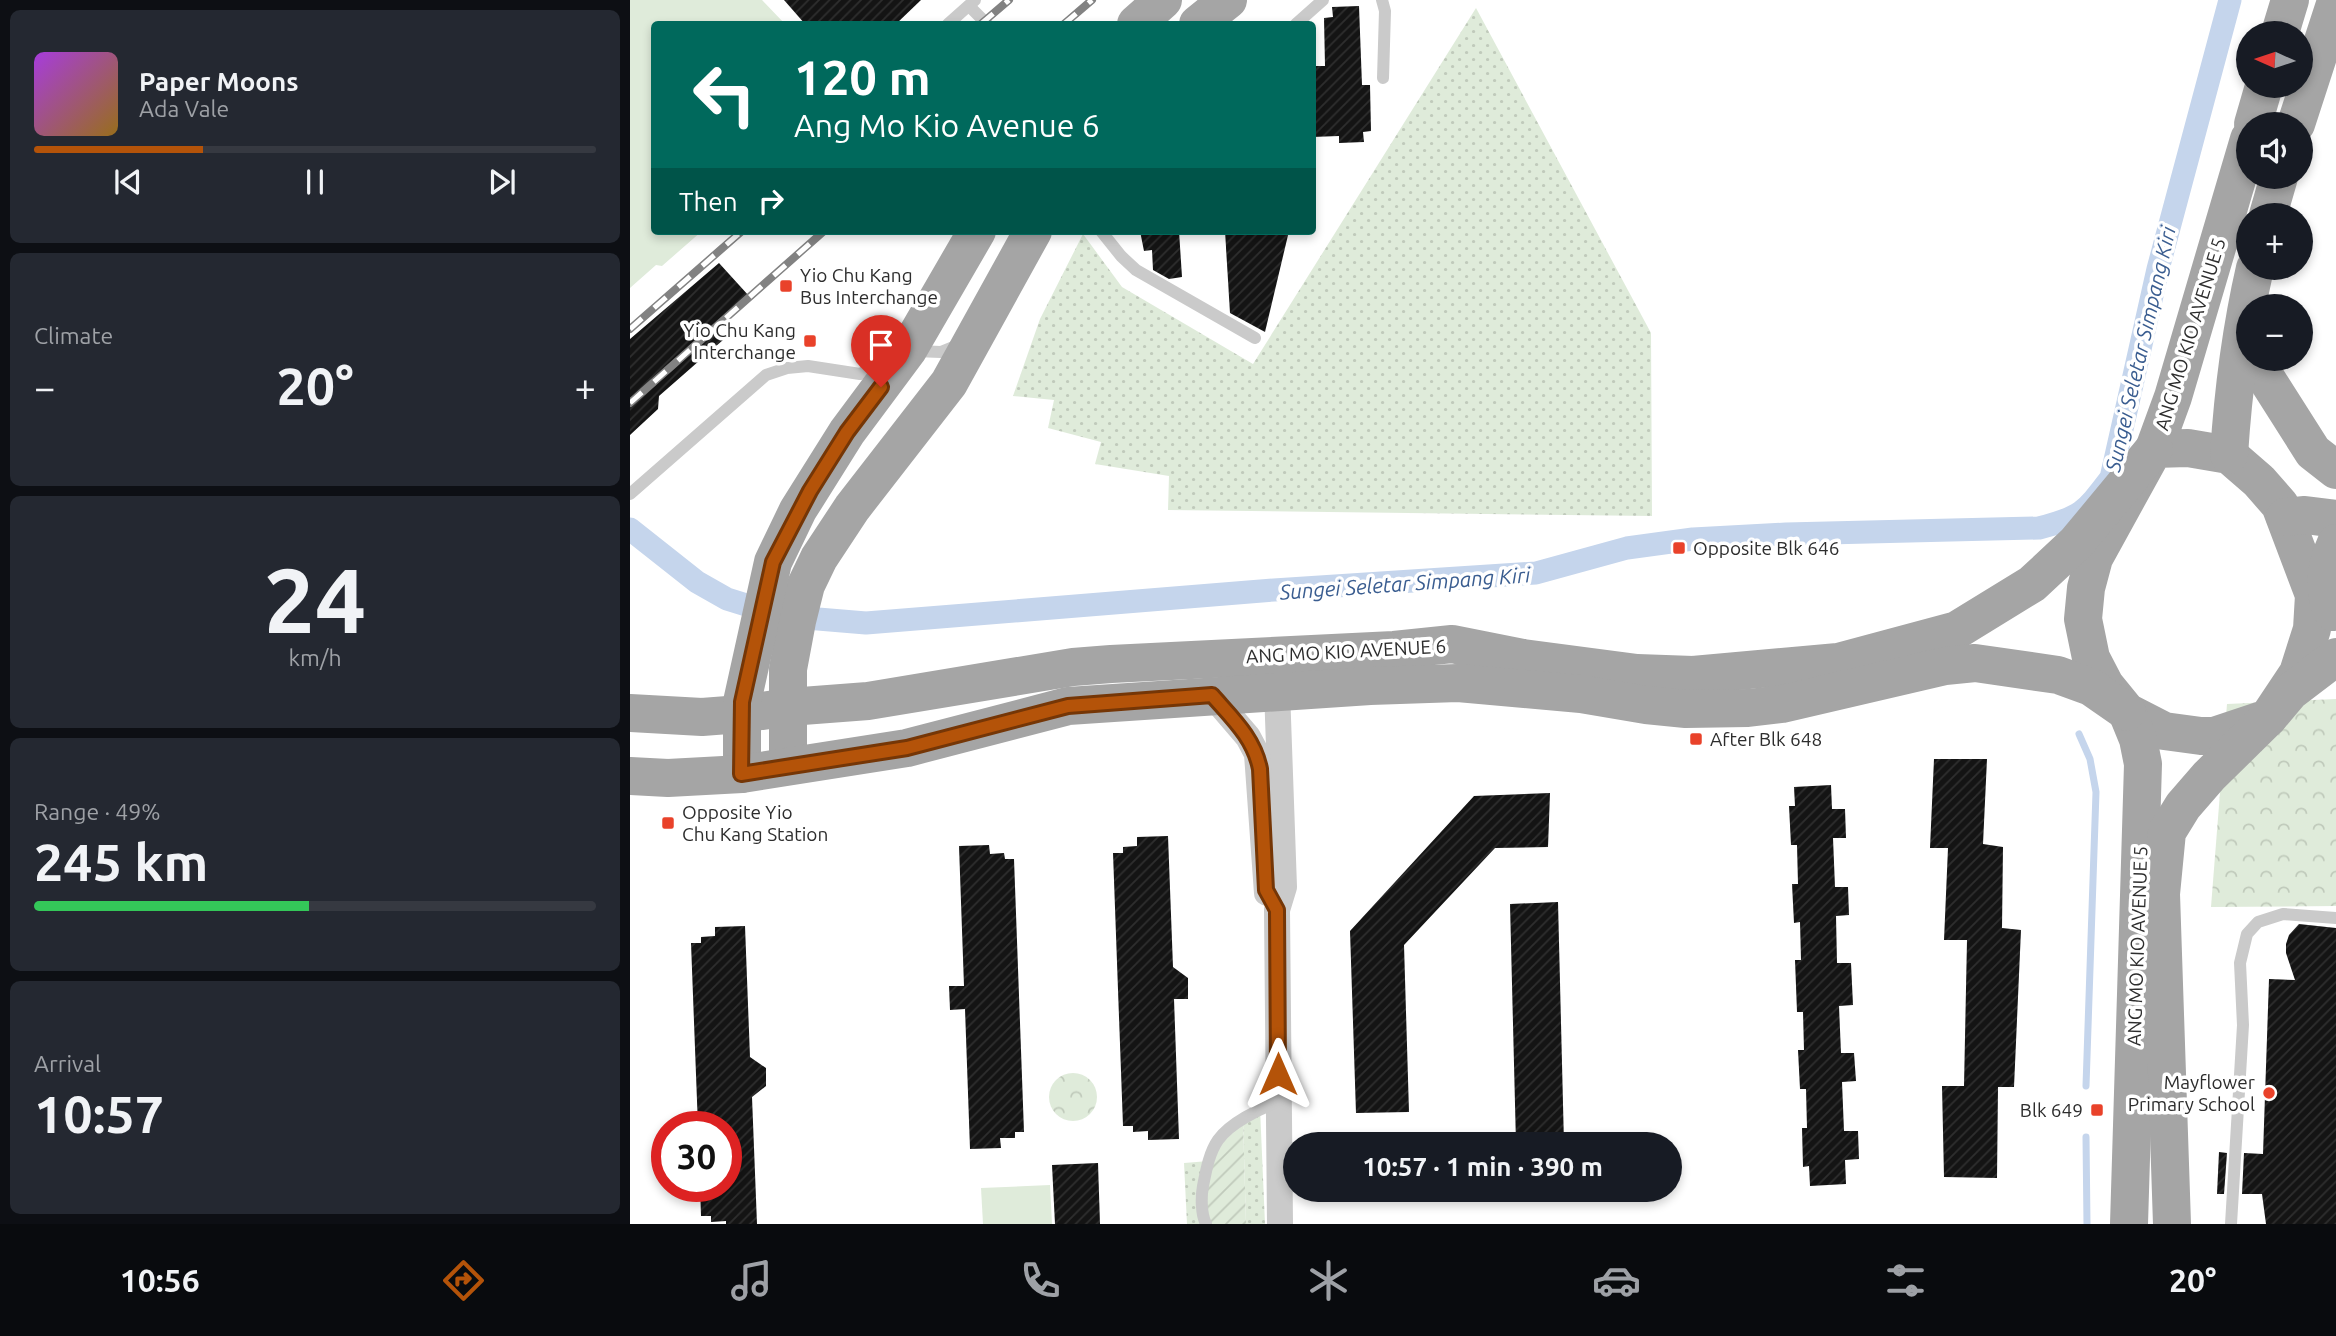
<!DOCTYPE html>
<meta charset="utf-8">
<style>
body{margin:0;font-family:Ubuntu,sans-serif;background:#242831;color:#f1f3f6;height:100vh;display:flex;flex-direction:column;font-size:26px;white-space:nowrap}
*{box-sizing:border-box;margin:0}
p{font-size:23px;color:#9ea1a6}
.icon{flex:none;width:38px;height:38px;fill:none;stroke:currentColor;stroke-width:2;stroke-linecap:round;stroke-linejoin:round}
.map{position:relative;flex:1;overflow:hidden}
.side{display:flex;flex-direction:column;gap:10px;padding:10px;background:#0d0f14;width:630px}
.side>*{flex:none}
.guide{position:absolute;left:21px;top:21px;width:665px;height:214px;border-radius:7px;box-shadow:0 4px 10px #0003;background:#00695c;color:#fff;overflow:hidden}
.needle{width:46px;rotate:273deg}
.fabs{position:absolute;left:1606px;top:21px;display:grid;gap:14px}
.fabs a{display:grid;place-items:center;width:77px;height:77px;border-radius:50%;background:#171b24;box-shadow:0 4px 10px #0003;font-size:35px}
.speed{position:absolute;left:21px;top:1111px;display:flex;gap:14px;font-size:35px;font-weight:700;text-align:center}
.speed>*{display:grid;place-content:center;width:91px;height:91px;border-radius:50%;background:#171b24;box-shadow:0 4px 10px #0003;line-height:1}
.speed .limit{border:10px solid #d22;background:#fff;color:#111}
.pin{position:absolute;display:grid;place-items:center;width:60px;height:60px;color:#fff;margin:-72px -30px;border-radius:50% 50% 50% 0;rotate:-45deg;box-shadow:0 0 7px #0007}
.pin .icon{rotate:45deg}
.me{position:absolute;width:77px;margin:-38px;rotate:0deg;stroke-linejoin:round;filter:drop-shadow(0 0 5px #0008)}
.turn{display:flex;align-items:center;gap:24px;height:147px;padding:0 28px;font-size:32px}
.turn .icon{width:91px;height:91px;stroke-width:2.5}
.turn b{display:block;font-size:49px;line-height:60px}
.then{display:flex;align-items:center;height:66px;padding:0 28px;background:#0003;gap:14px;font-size:26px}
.big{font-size:52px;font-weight:700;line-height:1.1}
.side .tile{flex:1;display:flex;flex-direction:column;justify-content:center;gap:10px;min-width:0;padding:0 24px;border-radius:10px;background:#242831}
.side .dial{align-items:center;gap:0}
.dial b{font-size:91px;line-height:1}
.song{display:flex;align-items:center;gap:21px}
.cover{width:84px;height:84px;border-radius:10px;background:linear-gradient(135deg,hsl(280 70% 55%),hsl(40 70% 35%))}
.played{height:7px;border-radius:4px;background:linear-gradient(90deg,#b45309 30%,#363941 30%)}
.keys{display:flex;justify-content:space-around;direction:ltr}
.heat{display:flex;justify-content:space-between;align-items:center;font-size:38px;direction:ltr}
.charge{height:10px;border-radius:5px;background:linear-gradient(90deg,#34c759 49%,#363941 0)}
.trip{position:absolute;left:653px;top:1132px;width:399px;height:70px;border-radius:35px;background:#171b24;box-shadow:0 4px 10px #0003;font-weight:700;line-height:70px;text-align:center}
.tabs{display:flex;height:112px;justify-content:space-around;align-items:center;background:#090b0e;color:#9ea1a6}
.tabs .icon{width:49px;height:49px}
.tabs .selected{color:#b45309}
.tabs b{font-size:32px;color:#f1f3f6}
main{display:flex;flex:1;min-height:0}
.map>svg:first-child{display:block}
.grass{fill:url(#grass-dots)}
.forest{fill:url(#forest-crowns)}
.garden{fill:url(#garden-furrows)}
.pitch{fill:#dfebda}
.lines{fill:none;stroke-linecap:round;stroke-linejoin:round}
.stream{stroke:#c5d5ec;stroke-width:7}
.canal{stroke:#c5d5ec;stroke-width:23}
.building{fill:url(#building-hatch)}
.service{stroke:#cacaca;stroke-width:12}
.minor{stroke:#cacaca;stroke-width:26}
.primary{stroke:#a5a5a5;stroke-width:38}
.rail-casing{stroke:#828282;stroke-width:8}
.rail{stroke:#fff;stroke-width:5;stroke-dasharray:16;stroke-linecap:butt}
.route-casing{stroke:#753606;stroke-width:18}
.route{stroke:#b45309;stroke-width:12}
.poi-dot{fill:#e9422a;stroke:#fff;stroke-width:2.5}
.labels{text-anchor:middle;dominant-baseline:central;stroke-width:7;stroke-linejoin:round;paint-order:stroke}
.poi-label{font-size:19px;fill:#2d2d2d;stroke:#fff;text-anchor:start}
.street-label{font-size:19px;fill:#2d2d2d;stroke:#fff}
.water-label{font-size:21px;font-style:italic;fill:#3a5d90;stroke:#fff}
</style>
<main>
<section class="side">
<div class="tile">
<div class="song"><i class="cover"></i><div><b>Paper Moons</b><p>Ada Vale</p></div></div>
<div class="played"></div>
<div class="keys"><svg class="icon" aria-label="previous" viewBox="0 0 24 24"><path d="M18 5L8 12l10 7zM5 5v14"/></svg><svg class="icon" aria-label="pause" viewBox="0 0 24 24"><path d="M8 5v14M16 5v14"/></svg><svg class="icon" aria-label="next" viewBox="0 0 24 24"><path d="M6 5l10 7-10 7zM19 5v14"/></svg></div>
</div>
<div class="tile"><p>Climate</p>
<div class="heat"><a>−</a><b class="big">20°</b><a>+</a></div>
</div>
<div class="tile dial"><b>24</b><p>km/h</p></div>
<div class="tile"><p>Range · 49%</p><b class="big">245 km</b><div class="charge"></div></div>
<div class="tile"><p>Arrival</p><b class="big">10:57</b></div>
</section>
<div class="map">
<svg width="1706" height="1224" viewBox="0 0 1706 1224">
<defs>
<pattern id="grass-dots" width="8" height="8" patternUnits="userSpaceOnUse" patternTransform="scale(1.75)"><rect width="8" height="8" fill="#dfebda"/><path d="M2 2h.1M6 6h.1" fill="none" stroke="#c0cabb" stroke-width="1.8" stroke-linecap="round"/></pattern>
<pattern id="forest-crowns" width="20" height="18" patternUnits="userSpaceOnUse" patternTransform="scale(1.75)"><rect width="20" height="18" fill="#dfebda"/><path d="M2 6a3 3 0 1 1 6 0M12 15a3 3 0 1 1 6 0" fill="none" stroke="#c0cabb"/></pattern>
<pattern id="garden-furrows" width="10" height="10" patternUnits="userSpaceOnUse" patternTransform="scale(1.75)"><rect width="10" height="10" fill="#dfebda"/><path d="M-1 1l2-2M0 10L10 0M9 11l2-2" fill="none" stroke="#c0cabb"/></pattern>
<pattern id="building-hatch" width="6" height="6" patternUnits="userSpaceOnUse" patternTransform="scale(1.75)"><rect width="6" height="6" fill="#141414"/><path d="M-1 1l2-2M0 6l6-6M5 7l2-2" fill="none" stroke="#2e2e2e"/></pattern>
</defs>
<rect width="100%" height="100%" fill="#fff"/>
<g class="grass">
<polygon points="846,8 1021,333 1022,516 538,510 539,476 465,464 471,442 418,428 424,400 383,396 410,319 453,234 492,287 623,364"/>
<polygon points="630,1108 635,1224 616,1224 613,1119"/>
<polygon points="579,1161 576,1224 557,1224 554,1163"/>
</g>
<g class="forest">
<polygon points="1706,699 1706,906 1581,907 1597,704"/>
<circle cx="443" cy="1097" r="24"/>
</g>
<polygon class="garden" points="613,1119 616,1224 576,1224 572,1192 588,1139"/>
<g class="pitch">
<polygon points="0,0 132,0 155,24 24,24 24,231 72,231 32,266 26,265 0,288"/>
<polygon points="420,1185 422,1224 353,1224 351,1188"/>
</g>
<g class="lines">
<g class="stream">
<polyline points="1315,529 1328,536"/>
<polyline points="1449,734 1460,759 1466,792 1456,1086"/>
<polyline points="1456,1137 1457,1224"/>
</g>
<path class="canal" d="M0,529L67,582L97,599L152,616L236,623L644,590L906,573L997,548L1063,539L1156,534L1409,528C1452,517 1455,512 1481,478L1528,269L1600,0"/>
</g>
<g class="building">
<polygon points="154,0 291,0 266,24 175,24"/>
<polygon points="729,6 732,85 740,85 741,131 733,132 734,142 709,143 709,136 682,137 682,66 695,66 694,18 703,17 702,7"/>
<polygon points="510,231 549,231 552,277 539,279 523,270 522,250 514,251"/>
<polygon points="595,231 659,231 635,332 600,313"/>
<polygon points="89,263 119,296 83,328 93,340 29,396 28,409 0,435 0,339"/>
<polygon points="1304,759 1357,759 1353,844 1373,847 1372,928 1391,930 1384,1087 1368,1087 1367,1178 1314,1177 1312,1086 1334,1086 1337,940 1314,940 1318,848 1300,848"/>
<polygon points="1201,785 1202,809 1215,809 1216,838 1203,838 1205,887 1218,887 1219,915 1206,916 1207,963 1221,963 1223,1005 1209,1006 1211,1053 1224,1053 1226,1081 1212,1082 1214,1131 1228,1131 1229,1159 1215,1160 1216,1184 1180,1186 1179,1166 1173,1167 1172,1128 1177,1128 1176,1089 1170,1089 1168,1050 1174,1050 1173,1012 1167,1012 1165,960 1171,960 1170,922 1164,923 1162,884 1168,884 1167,845 1161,845 1159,806 1165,806 1164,787"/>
<polygon points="920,793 918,847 865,848 774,945 779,1112 726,1113 720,931 844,796"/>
<polygon points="538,836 543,967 558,978 558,999 544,999 549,1139 518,1140 518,1131 503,1132 503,1126 493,1126 483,853 493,853 493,847 507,846 507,837"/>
<polygon points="359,845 360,854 374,853 375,859 384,859 394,1132 385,1132 385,1138 370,1138 371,1148 340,1149 335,1009 320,1010 319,986 334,986 329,846"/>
<polygon points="928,902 934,1144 886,1144 880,904"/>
<polygon points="1669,924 1706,928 1706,1224 1636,1224 1632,1194 1612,1194 1614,1153 1633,1154 1639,979 1665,980 1656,953 1656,944 1659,935"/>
<polygon points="115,926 120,1057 136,1068 136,1086 122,1097 127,1224 96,1224 96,1221 81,1222 81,1216 71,1216 70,1186 96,1186 96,1127 68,1127 61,943 71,943 71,937 85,936 85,927"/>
<polygon points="1589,1152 1597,1153 1594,1194 1587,1194"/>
<polygon points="468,1163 470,1224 425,1224 422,1165"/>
</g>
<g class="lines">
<g class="service">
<polyline points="752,0 755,11 753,78"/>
<polyline points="339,6 357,24"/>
<polyline points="318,24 345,0"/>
<polyline points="666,24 693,0"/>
<polyline points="471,231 491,256 506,270 625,338"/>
<polyline points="285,351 311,352 328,345"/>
<polyline points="0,494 136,375 157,368 178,366 230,374 255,362"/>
<path d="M576,1224C571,1214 571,1197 573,1186C576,1171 579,1153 588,1140C600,1123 629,1109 648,1102"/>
<polyline points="1601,1224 1613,1025 1610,963 1617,934 1628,922 1653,914 1706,918"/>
</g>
<g class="minor">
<polyline points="647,690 654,887 647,910 650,1224"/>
<polyline points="582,695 618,737 627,754 637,893"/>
</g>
<g class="primary">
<polyline points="506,24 533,0"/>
<polyline points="568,24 598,0"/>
<polyline points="1650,33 1660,0"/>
<polyline points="1623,124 1634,86"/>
<polyline points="1666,124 1706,1"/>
<polyline points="1638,215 1649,177"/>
<polyline points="1624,359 1683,452 1706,470"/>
<polyline points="1524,449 1558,448 1599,455 1629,481 1650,505 1684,595 1682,629 1668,673 1638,718 1584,736 1571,736 1534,731 1497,712 1475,685 1461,658 1453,619 1456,588 1464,558 1524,449 1543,397 1619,139"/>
<path d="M1599,455C1603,392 1611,329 1625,268"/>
<polyline points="1655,517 1675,515 1706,519"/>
<path d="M1703,612C1692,591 1696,565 1706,543"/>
<polyline points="1497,712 1508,739 1513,764 1499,1224"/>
<polyline points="0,713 72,717 111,714 159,707 238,701 443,667 481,664 764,650 822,644 893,658 1007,673 1063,675 1208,662 1327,630 1402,584 1446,543 1524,449"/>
<polyline points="158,766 158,669 167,621 176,585 189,558 222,508 319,383 403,231"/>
<polyline points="112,774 112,702 143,562 168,510 217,432 278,350 347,231"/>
<polyline points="0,776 38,778 112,774 277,748 438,706 740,686 828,683 951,694 1016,705 1056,709 1118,708 1152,704 1315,666 1345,663 1428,675 1461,687 1497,712"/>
<polyline points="1542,1224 1531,894 1537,832 1553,806 1579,776 1638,718 1660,692 1706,657"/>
</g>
<g class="rail-casing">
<g id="rail">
<polyline points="351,24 379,0"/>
<polyline points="434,24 462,0"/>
<polyline points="0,329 112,231"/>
<polyline points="0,403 194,231"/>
</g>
</g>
<use href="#rail" class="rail"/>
</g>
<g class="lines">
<g class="route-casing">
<path id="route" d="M251,387L217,432L180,491L143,562L112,702L111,774L277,748L438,706L582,695C602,718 624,738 630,769L636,890L647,910L648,1074"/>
</g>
<use href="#route" class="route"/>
</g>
<g class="poi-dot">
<rect x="149" y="279" width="14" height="14" rx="3.5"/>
<rect x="173" y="334" width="14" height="14" rx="3.5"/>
<rect x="1042" y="541" width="14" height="14" rx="3.5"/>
<rect x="1059" y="732" width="14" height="14" rx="3.5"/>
<rect x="31" y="816" width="14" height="14" rx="3.5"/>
<circle cx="1639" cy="1093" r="7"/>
<rect x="1460" y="1103" width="14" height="14" rx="3.5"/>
</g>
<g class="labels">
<g class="poi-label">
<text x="170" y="275">Yio Chu Kang<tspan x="170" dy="22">Bus Interchange</tspan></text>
<text x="166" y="330" text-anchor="end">Yio Chu Kang<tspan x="166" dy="22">Interchange</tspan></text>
<text x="1063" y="548">Opposite Blk 646</text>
<text x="1080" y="739">After Blk 648</text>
<text x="52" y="812">Opposite Yio<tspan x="52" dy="22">Chu Kang Station</tspan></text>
<text x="1625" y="1082" text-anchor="end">Mayflower<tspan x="1625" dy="22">Primary School</tspan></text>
<text x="1453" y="1110" text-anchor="end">Blk 649</text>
</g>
<g class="street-label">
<text transform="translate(1560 334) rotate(-73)">ANG MO KIO AVENUE 5</text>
<text transform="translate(716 651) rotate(-3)">ANG MO KIO AVENUE 6</text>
<text transform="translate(1507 946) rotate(-88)">ANG MO KIO AVENUE 5</text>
</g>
<g class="water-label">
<text transform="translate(1510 349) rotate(-77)">Sungei Seletar Simpang Kiri</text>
<text transform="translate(775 583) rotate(-4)">Sungei Seletar Simpang Kiri</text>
</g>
</g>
</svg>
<div class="fabs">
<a><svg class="needle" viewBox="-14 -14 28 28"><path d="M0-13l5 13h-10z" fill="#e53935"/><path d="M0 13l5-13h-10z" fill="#9ea1a6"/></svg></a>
<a><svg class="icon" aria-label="sound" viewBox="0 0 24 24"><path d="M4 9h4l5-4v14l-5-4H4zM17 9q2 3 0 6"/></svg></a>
<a>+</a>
<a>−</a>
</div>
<div class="speed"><div class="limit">30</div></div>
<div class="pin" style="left:251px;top:387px;background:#d93025"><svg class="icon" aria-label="arrive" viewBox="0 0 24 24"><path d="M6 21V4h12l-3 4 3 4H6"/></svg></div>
<svg class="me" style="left:648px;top:1074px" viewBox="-20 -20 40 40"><path d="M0-17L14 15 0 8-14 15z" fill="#b45309" stroke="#fff" stroke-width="4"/></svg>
<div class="trip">10:57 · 1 min · 390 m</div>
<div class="guide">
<div class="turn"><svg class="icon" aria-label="left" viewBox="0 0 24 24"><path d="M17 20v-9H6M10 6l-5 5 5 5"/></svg><div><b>120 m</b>Ang Mo Kio Avenue 6</div></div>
<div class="then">Then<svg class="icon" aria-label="right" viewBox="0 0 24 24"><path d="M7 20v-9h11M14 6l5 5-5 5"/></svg></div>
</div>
</div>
</main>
<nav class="tabs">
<b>10:56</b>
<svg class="icon selected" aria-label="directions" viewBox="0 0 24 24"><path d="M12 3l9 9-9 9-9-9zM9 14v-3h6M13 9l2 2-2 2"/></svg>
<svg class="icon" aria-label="music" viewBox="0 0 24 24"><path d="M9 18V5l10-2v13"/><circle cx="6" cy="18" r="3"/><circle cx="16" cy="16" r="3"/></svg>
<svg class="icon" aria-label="phone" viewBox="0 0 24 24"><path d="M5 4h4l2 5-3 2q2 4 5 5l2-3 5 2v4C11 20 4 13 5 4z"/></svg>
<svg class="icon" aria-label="climate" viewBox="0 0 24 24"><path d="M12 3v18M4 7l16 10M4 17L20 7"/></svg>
<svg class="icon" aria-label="car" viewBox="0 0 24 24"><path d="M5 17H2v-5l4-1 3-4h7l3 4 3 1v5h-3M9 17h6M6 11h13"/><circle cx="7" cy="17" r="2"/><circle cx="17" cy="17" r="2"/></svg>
<svg class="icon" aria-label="filters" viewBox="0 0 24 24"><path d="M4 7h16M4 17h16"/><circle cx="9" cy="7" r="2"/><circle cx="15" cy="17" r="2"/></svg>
<b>20°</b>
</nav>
